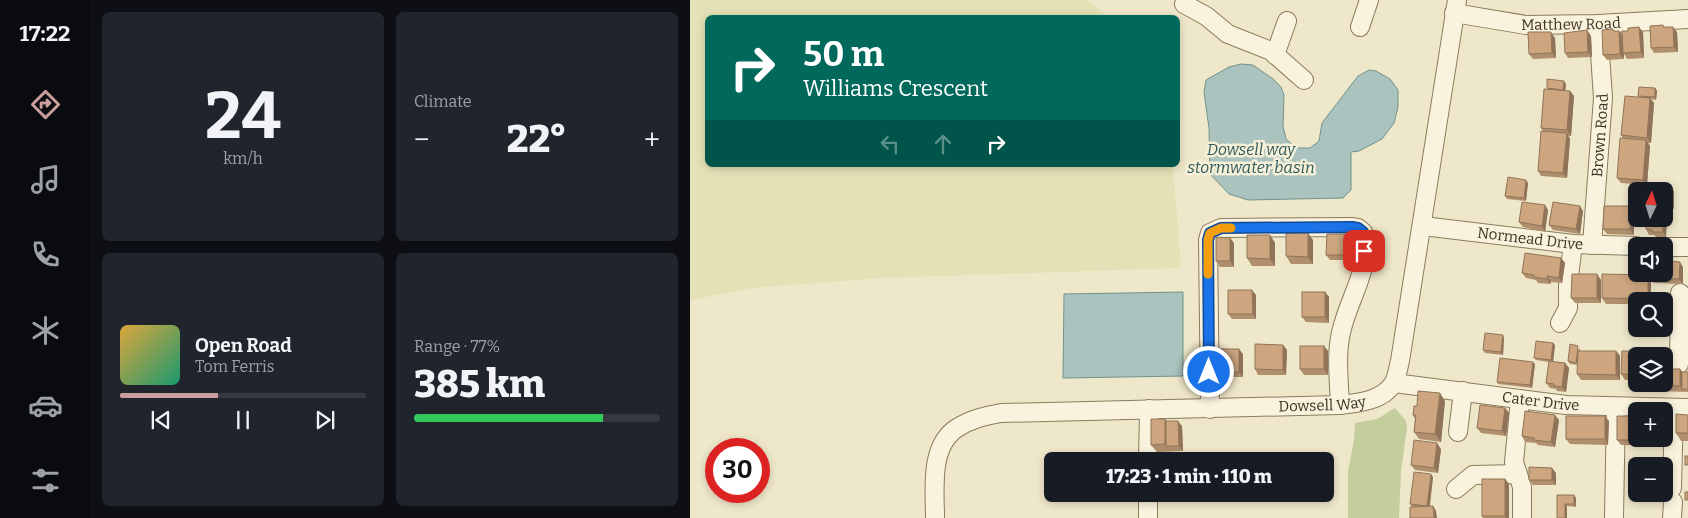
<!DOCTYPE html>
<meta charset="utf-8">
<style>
body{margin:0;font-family:Bitter,serif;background:#20242c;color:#f1f3f6;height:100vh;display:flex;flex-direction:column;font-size:19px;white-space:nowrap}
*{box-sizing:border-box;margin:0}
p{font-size:16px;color:#9ea1a6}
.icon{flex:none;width:28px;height:28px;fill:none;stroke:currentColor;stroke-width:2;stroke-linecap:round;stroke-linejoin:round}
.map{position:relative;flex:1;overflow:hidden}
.details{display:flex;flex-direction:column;gap:12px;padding:12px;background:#0d0f14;width:600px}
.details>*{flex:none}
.banner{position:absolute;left:15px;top:15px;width:475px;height:152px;border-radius:8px;box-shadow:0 2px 8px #0003;background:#00695c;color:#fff;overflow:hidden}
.needle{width:32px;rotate:4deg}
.controls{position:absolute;left:938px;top:182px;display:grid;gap:10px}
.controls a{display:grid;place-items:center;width:45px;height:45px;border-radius:8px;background:#171b24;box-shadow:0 2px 8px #0003;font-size:25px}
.speed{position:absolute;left:15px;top:438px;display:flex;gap:10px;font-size:25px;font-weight:700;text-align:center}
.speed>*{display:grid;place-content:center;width:65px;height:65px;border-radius:50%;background:#171b24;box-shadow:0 2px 8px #0003;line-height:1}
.speed .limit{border:8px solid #d22;background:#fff;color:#111}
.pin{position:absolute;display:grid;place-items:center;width:42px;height:42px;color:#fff;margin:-21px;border-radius:10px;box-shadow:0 2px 8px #0006}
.me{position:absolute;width:55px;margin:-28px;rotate:0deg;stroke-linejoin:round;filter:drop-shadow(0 0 4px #0008)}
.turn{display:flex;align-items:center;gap:18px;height:105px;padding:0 15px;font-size:22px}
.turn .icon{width:65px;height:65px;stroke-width:2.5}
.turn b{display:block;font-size:35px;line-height:42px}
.lanes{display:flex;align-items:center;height:48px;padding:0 15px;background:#0003;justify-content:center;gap:25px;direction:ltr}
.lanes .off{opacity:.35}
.big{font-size:38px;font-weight:800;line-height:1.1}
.details .card{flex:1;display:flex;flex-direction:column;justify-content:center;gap:8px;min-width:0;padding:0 18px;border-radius:8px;background:#20242c}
.details .dial{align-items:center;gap:0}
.dial b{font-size:65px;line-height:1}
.song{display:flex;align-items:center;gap:15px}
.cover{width:60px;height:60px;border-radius:8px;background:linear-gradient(135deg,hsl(40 70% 55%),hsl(160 70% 35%))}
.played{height:5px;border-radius:2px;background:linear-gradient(90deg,#ca9e9c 40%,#363941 40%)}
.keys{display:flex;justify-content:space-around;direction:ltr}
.heat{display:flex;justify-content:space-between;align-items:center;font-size:28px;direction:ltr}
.charge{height:8px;border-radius:4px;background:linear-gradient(90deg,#34c759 77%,#363941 0)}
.details .tiles{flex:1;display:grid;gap:12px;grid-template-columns:repeat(2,1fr)}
.trip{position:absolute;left:354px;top:452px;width:290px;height:50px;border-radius:8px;background:#171b24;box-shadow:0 2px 8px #0003;font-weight:800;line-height:50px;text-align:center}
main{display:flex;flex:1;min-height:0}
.menu{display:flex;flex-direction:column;width:90px;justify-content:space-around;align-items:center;background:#090b0e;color:#9ea1a6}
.menu .icon{width:35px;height:35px}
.menu .active{color:#ca9e9c}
.menu b{font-size:22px;color:#f1f3f6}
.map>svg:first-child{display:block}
.farmland{fill:#e5e1b6}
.green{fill:#c4ce9c}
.water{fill:#aac3be;stroke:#70928c}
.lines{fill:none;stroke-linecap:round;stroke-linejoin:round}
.minor-casing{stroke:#8c7a5d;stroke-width:20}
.minor{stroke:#f9f3dd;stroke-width:18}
.wall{fill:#b08f6d}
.shaded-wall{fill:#907459}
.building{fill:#cda67f;stroke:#907459}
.route-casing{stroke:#114b97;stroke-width:12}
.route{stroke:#1a73e8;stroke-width:9}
.slow{stroke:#f59e0b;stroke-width:9}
.labels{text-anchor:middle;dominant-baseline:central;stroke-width:5;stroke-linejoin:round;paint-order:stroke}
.street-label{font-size:15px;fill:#3c3021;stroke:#f6f0d9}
.water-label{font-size:16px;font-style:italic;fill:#305b5c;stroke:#f6f0d9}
</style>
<main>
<nav class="menu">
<b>17:22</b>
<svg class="icon active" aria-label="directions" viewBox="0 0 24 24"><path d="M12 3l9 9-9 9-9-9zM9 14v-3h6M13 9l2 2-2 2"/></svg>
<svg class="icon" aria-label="music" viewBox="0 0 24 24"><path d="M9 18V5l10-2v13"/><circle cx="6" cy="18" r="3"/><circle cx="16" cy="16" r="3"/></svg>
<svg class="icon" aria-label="phone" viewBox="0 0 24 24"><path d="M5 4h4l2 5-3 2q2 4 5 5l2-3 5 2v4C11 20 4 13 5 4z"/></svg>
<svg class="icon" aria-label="climate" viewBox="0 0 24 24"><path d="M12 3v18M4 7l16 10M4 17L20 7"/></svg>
<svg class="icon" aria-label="car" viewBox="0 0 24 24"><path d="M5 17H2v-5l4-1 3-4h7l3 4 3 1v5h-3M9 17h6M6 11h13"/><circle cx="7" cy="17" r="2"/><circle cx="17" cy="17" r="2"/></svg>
<svg class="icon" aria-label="filters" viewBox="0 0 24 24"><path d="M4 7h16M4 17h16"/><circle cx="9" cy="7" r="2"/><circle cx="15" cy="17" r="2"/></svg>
</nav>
<section class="details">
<div class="tiles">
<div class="card dial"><b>24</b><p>km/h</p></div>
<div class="card"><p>Climate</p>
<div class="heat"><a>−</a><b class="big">22°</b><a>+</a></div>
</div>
<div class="card">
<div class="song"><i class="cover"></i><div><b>Open Road</b><p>Tom Ferris</p></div></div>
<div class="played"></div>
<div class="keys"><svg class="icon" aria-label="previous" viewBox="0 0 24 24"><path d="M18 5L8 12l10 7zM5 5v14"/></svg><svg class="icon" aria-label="pause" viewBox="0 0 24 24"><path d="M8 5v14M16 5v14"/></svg><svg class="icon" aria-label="next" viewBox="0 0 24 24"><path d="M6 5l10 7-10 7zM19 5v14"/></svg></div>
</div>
<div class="card"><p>Range · 77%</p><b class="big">385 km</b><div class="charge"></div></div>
</div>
</section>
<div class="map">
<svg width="998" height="518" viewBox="0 0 998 518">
<rect width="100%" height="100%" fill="#efe7c9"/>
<polygon class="farmland" points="0,0 398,0 418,17 18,18 18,165 483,165 491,268 192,278 62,288 0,300"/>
<polygon class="green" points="705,408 716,421 717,427 711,471 709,518 658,518 658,472 664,440 665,423 687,419"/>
<g class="water">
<polygon points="551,64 563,65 583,79 591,87 594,95 593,126 596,139 606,148 620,148 629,141 632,123 668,76 679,70 686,71 700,79 708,90 708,107 704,123 692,139 669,151 661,152 661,190 653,198 558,200 539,194 520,174 519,128 514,92 516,80 539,67"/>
<polygon points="493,292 493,376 373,378 374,294"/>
</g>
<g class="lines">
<g class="minor-casing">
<g id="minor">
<polyline points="494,4 516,16 538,34 581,51 614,80"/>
<path id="s1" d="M764,13L836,25L908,24L998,19"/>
<polyline points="670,27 679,0"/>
<polyline points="585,55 597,21"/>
<path id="s2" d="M733,226L883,244L946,246"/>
<path id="s3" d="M902,245L913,98L908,24"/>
<polyline points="974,247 998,247"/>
<polyline points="870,323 878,308 878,285 883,244"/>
<polyline points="989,364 990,293"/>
<path id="s4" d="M704,383L876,405L998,408"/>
<polyline points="830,399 824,462 832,487 832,518"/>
<path d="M520,409L518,240L520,233L531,228L661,227L668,228L673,232C681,268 662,292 653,325C645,350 649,379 650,405"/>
<polyline points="768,432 773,391"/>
<polyline points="458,461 459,409"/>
<polyline points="982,488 984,408"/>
<polyline points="766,489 783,475 828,474"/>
<path id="s5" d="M245,518C245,490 239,446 267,428C281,419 295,416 311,413L650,405C668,403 692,401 703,384C707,378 708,368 710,361L767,0"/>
<polyline points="458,518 458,494"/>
<polyline points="924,518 926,407"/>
<polyline points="982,518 983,502"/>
</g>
</g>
<use href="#minor" class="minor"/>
</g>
<g class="wall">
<polygon points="973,25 974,27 987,32 988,52 964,53 961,48"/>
<polygon points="924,31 932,36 953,32 954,58 937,59 934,54 934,59 917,60 913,55"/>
<polygon points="901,36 902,57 878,58 875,53"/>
<polygon points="865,38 866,58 843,59 839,54"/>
<polygon points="876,84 875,91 880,91 884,96 881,136 878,136 880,139 877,178 851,176 848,171 853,131 851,128 858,89 857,88"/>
<polygon points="965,88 967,91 966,100 961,99 964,103 961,143 958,143 960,146 957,185 931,183 927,178 933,138 931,135 949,97 948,96"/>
<polygon points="838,183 836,201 817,199 815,196"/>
<polygon points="984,191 984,209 977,209 975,206"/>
<polygon points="855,205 858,210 855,232 833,227 829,222"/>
<polygon points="893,211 890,234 863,230 859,225"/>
<polygon points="944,212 944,235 917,234 913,229"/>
<polygon points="977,212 976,237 966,237 964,235 959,235 956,229"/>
<polygon points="658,234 662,240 661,260 640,260 636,255"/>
<polygon points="580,235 585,243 585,266 562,266 557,258"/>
<polygon points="540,238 544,243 544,267 530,267 526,261"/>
<polygon points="623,240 623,264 601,264 596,256"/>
<polygon points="871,258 875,263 872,283 861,282 860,284 848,283 846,280 836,278 832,273"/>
<polygon points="993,267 993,284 964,283 960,278"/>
<polygon points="958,275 961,280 961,301 946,301 946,304 916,304 912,298"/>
<polygon points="911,280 911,303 885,303 881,298"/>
<polygon points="635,292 639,297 639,323 616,322 612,317"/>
<polygon points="566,295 566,319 542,319 538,314"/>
<polygon points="814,338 813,355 795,353 793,350"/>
<polygon points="593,345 597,350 596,375 568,375 565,369"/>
<polygon points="865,345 863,362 875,363 879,368 876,392 867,391 866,389 860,388 856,383 859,362 846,360 844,358"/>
<polygon points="890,348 890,351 926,351 930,356 930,380 891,380 887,374 888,365 880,364 878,361"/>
<polygon points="638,351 638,375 614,375 610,369"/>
<polygon points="932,351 957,351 961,356 946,356 946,380 935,380 931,374"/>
<polygon points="553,354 553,377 528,377 524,372"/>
<polygon points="845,364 842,388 808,384 807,382"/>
<polygon points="990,369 992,372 998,372 998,392 965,391 961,385"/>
<polygon points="755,401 751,442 729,439 724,432 725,419 723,415 727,406"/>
<polygon points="815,408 819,413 816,436 791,433 787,428"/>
<polygon points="998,415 998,441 991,441 986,433"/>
<polygon points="475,419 476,421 492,426 493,451 467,452 461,445"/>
<polygon points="869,420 865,447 848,445 846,443 835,442 832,436"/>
<polygon points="919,421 918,445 880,444 876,439"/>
<polygon points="956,439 956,445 931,445 927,440"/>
<polygon points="751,449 748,473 725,470 721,465"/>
<polygon points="866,473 866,485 843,485 839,480"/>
<polygon points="743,477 740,506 743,506 746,511 722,507 720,504"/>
<polygon points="815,479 819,484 819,518 793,518 792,516"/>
<polygon points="867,495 886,498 886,507 877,506 877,518 867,518"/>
</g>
<g class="shaded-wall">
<polygon points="949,27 953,32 954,58 951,52"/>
<polygon points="983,27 987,32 988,52 984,47"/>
<polygon points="897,30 901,36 902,57 898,52"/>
<polygon points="929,31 933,36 934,59 930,54"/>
<polygon points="861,32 865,38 866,58 862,53"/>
<polygon points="874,81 876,84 875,92 873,90"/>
<polygon points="965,88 967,91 966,100 965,97"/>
<polygon points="880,91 884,96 881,136 877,130"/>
<polygon points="960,98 964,103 961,143 957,138"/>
<polygon points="877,133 880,139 877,178 873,173"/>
<polygon points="956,140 960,146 957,185 953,180"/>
<polygon points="836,180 838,183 836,201 834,198"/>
<polygon points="982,188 984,191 984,209 982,206"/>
<polygon points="855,205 858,210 855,232 852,226"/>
<polygon points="890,206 893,211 890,234 886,229"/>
<polygon points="941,206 944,212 944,235 940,229"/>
<polygon points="974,208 977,212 976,237 973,232"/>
<polygon points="618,233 623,240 623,264 618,257"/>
<polygon points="658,234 662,240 661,260 658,255"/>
<polygon points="580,235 585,243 585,266 580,259"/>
<polygon points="540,238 544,243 544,267 540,261"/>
<polygon points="871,258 875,263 872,283 869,278"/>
<polygon points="990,262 993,267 993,284 989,279"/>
<polygon points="907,274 911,280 911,303 907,298"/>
<polygon points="958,275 961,280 961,301 959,301 958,299"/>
<polygon points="857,276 861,282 860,284 857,279"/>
<polygon points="562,290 566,295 566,319 563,314"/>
<polygon points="635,292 639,297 639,323 635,317"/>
<polygon points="813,335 814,338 813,355 811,352"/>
<polygon points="863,343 865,345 863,362 861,360"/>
<polygon points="593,345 597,350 596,375 593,370"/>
<polygon points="634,346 638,351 638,375 634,369"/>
<polygon points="549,349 553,354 553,377 549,372"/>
<polygon points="926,351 930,356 930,380 926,375"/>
<polygon points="843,362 845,364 842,388 840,385"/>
<polygon points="875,363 879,368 876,392 872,387"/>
<polygon points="990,369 994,374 992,389 990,386"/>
<polygon points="750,393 755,401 751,442 745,434"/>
<polygon points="815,408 819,413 816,436 812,431"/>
<polygon points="865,415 869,420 865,447 861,442"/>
<polygon points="915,416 919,421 918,445 915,439"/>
<polygon points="475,419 480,426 476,446 480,452 475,444"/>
<polygon points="488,421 492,426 493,451 489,446"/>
<polygon points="953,439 956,439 956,445 953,440"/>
<polygon points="747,443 751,449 748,473 744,468"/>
<polygon points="862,468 866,473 866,485 862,480"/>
<polygon points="741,474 743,477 739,509 737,506"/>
<polygon points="815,479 819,484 819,518 816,518 815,516"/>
<polygon points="884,495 886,498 886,507 884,504"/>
<polygon points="875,504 877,506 877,518 875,518"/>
<polygon points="743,506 746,511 747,518 744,518"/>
</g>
<g class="building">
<polygon points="973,25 973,27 983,27 984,47 961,48 960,26"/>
<polygon points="949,27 951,52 933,53 932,31 938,31 938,28"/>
<polygon points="923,29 923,31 929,31 930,54 913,55 912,30"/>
<polygon points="897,30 898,52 875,53 874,33"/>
<polygon points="838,32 861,32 862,53 839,54"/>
<polygon points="857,79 874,81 873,90 857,88"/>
<polygon points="949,87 965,88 965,97 948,96"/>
<polygon points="854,89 880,91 877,130 851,128"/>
<polygon points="935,96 960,98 957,138 931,135"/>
<polygon points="851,131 877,133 873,173 848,171"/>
<polygon points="930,138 956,140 953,180 927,178"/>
<polygon points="818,177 836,180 834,198 815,196"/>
<rect x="975" y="188" width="7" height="18"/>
<polygon points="832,202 855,205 852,226 829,222"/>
<polygon points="863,202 890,206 886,229 859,225"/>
<polygon points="914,206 941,206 940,229 913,229"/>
<polygon points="956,219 973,219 973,232 962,232 962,230 956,229"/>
<polygon points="596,233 618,233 618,257 596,256"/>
<polygon points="637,234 658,234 658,255 636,255"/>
<polygon points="557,235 580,235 580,259 557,258"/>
<polygon points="526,237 540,238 540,261 526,261"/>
<polygon points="835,253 871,258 869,278 857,276 857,279 844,277 844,275 832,273"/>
<polygon points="974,261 990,262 989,279 960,278 961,274 974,274"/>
<polygon points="882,274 907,274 907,298 881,298"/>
<polygon points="912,274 958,275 958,299 912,298"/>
<polygon points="538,290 562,290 563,314 538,314"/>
<rect x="612" y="292" width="23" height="25"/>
<polygon points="795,333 813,335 811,352 793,350"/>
<polygon points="846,341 863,343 861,360 844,358"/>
<polygon points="565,344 593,345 593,370 565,369"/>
<polygon points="880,344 888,346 886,363 878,361"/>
<rect x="610" y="346" width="24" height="23"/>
<rect x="524" y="349" width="25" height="23"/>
<polygon points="888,351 926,351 926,375 887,374"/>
<polygon points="932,351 957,351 957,356 946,356 946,375 931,374"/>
<polygon points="810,358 843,362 840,385 807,382"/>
<polygon points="859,361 875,363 872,387 864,386 864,384 856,383"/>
<polygon points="974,369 990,369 990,386 961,385 961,384 974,384"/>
<rect x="992" y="372" width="6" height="17"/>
<polygon points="728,391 750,393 745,434 724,432 726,415 723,415 724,406 727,406"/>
<polygon points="790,405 815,408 812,431 787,428"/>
<polygon points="835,411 865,415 861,442 844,440 844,438 832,436"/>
<polygon points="986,414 998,415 998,433 986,433"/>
<rect x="876" y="416" width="39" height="23"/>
<polygon points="927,416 946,416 946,439 953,439 953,440 927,440"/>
<polygon points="461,419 475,419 475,444 461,445"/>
<polygon points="476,421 488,421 489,446 476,446"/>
<polygon points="724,440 747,443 744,468 721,465"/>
<rect x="995" y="456" width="3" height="9"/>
<polygon points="839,467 862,468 862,480 839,480"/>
<polygon points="724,472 741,474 737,506 720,504"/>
<rect x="792" y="479" width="23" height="37"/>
<rect x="995" y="492" width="3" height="8"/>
<polygon points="867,495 884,495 884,504 875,504 875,518 867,518"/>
<polygon points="743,506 744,518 720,518 720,507"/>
</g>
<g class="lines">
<g class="route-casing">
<polyline id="route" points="519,372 518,240 520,233 531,228 662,227 668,228 673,232 674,251"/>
</g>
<use href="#route" class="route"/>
<polyline class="slow" points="518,274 518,240 520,233 531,228 541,228"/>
</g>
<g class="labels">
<g class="street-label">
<text stroke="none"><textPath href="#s1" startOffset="118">Matthew Road</textPath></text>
<text stroke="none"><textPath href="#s3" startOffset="110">Brown Road</textPath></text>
<text stroke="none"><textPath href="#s2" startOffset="108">Normead Drive</textPath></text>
<text stroke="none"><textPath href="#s4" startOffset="148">Cater Drive</textPath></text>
<text stroke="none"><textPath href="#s5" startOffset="465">Dowsell Way</textPath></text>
</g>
<g class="water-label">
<text x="561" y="149">Dowsell way<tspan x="561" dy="18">stormwater basin</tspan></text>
</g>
</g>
</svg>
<div class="controls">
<a><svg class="needle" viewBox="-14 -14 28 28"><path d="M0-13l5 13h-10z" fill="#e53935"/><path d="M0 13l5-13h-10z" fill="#9ea1a6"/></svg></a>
<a><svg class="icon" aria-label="sound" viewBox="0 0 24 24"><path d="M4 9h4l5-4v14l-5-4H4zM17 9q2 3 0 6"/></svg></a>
<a><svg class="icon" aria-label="search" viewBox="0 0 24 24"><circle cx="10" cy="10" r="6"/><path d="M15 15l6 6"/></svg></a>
<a><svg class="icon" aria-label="layers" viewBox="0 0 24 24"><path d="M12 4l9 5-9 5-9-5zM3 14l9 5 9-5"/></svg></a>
<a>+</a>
<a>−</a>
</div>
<div class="speed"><div class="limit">30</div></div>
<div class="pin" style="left:674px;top:251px;background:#d93025"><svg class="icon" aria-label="arrive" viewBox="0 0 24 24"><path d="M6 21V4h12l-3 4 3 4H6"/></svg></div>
<svg class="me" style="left:519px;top:372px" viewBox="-20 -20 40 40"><circle r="17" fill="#1a73e8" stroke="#fff" stroke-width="3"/><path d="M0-11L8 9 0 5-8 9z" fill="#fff"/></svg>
<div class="trip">17:23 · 1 min · 110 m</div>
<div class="banner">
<div class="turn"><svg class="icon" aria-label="right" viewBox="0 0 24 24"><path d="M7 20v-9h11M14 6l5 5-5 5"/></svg><div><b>50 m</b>Williams Crescent</div></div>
<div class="lanes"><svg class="icon off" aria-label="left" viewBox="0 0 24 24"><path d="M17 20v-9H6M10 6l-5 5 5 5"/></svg><svg class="icon off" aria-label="ahead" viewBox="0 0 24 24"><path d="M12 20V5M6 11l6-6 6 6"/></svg><svg class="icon" aria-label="right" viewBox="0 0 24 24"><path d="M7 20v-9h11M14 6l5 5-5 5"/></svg></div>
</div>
</div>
</main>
